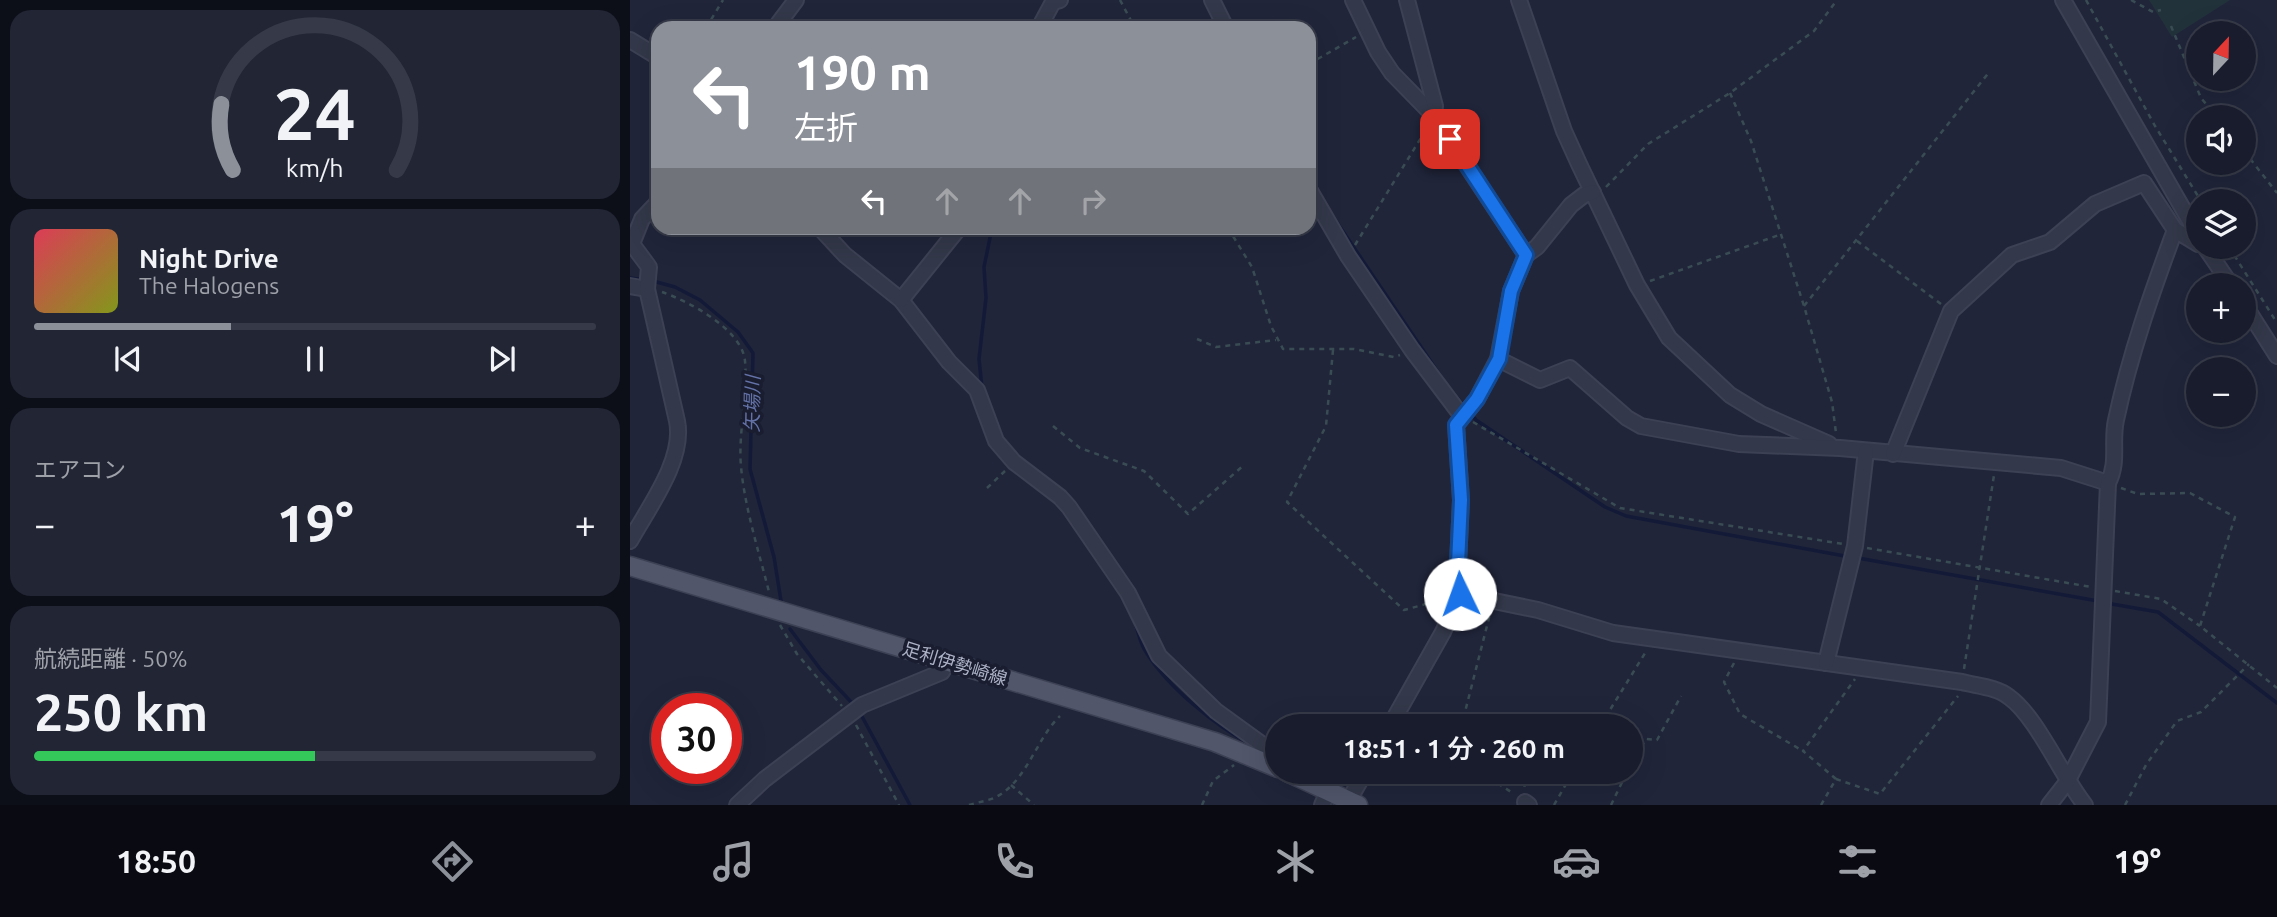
<!DOCTYPE html>
<html lang="ja">
<meta charset="utf-8">
<style>
body{margin:0;font-family:Ubuntu,"Noto Sans JP",sans-serif;background:#212534;color:#f1f3f6;height:100vh;display:flex;flex-direction:column;font-size:26px;white-space:nowrap}
*{box-sizing:border-box;margin:0}
p{font-size:23px;color:#9fa1a9}
.icon{flex:none;width:38px;height:38px;fill:none;stroke:currentColor;stroke-width:2;stroke-linecap:round;stroke-linejoin:round}
.map{position:relative;flex:1;overflow:hidden}
.side{display:flex;flex-direction:column;gap:10px;padding:10px;background:#0d0f18;width:630px}
.side>*{flex:none}
.hud{position:absolute;left:21px;top:21px;width:665px;height:214px;border-radius:21px;box-shadow:0 7px 28px #0002,0 0 0 2px #363a48;background:#8c9099;color:#fff;overflow:hidden}
.needle{width:46px;rotate:22deg}
.controls{position:absolute;left:1556px;top:21px;display:grid;gap:14px}
.controls a{display:grid;place-items:center;width:70px;height:70px;border-radius:50%;background:#181c2c;box-shadow:0 7px 28px #0002,0 0 0 2px #363a48;font-size:35px}
.speed{position:absolute;left:21px;top:693px;display:flex;gap:14px;font-size:35px;font-weight:700;text-align:center}
.speed>*{display:grid;place-content:center;width:91px;height:91px;border-radius:50%;background:#181c2c;box-shadow:0 7px 28px #0002,0 0 0 2px #363a48;line-height:1}
.speed .limit{border:10px solid #d22;background:#fff;color:#111}
.pin{position:absolute;display:grid;place-items:center;width:60px;height:60px;color:#fff;margin:-30px;border-radius:14px;box-shadow:0 4px 10px #0006}
.me{position:absolute;width:77px;margin:-38px;rotate:357deg;stroke-linejoin:round;filter:drop-shadow(0 0 5px #0008)}
.turn{display:flex;align-items:center;gap:24px;height:147px;padding:0 28px;font-size:32px}
.turn .icon{width:91px;height:91px;stroke-width:2.5}
.turn b{display:block;font-size:49px;line-height:60px}
.lanes{display:flex;align-items:center;height:66px;padding:0 28px;background:#0003;justify-content:center;gap:35px;direction:ltr}
.lanes .off{opacity:.35}
.big{font-size:52px;font-weight:600;line-height:1.1}
.side .widget{flex:1;display:flex;flex-direction:column;justify-content:center;gap:10px;min-width:0;padding:0 24px;border-radius:21px;background:#212534}
.side .dial{align-items:center;gap:0}
.dial svg{height:182px;overflow:visible;fill:none;stroke:#363a48;stroke-width:7;stroke-linecap:round;text-anchor:middle}
.dial text{fill:#f1f3f6;stroke:none}
.song{display:flex;align-items:center;gap:21px}
.cover{width:84px;height:84px;border-radius:10px;background:linear-gradient(135deg,hsl(350 70% 55%),hsl(70 70% 35%))}
.played{height:7px;border-radius:4px;background:linear-gradient(90deg,#8c9099 35%,#363a48 35%)}
.keys{display:flex;justify-content:space-around;direction:ltr}
.heat{display:flex;justify-content:space-between;align-items:center;font-size:38px;direction:ltr}
.charge{height:10px;border-radius:5px;background:linear-gradient(90deg,#34c759 50%,#363a48 0)}
.trip{position:absolute;left:635px;top:714px;width:378px;height:70px;border-radius:35px;background:#181c2c;box-shadow:0 7px 28px #0002,0 0 0 2px #363a48;font-weight:600;line-height:70px;text-align:center}
.menu{display:flex;height:112px;justify-content:space-around;align-items:center;background:#0a0b12;color:#9fa1a9}
.menu .icon{width:49px;height:49px}
.menu .selected{color:#8c9099}
.menu b{font-size:32px;color:#f1f3f6}
main{display:flex;flex:1;min-height:0}
.map>svg:first-child{display:block}
.green{fill:#22323b}
.lines{fill:none;stroke-linecap:round;stroke-linejoin:round}
.stream{stroke:#131a38;stroke-width:3.5}
.minor-casing{stroke:#3d4154;stroke-width:18}
.major-casing{stroke:#3d4154;stroke-width:21}
.path{stroke:#3a4c53;stroke-width:2.5;stroke-dasharray:5 5;stroke-linecap:butt}
.minor{stroke:#33384a;stroke-width:14}
.major{stroke:#51566b;stroke-width:18}
.route-casing{stroke:#114b97;stroke-width:18}
.route{stroke:#1a73e8;stroke-width:12}
.labels{text-anchor:middle;dominant-baseline:central;stroke-width:7;stroke-linejoin:round;paint-order:stroke}
.street-label{font-size:18px;fill:#aeb2c7;stroke:#191d2f}
.water-label{font-size:19px;font-style:italic;fill:#6472a8;stroke:#191d2f}
</style>
<main>
<section class="side">
<div class="widget dial"><svg viewBox="0 0 100 80">
<path d="M14 69A42 42 0 1 1 86 69"/>
<path d="M14 69A42 42 0 0 1 9 40" stroke="#8c9099"/>
<text x="50" y="56" font-size="32" font-weight="700">24</text>
<text x="50" y="72" font-size="11">km/h</text>
</svg></div>
<div class="widget">
<div class="song"><i class="cover"></i><div><b>Night Drive</b><p>The Halogens</p></div></div>
<div class="played"></div>
<div class="keys"><svg class="icon" aria-label="previous" viewBox="0 0 24 24"><path d="M18 5L8 12l10 7zM5 5v14"/></svg><svg class="icon" aria-label="pause" viewBox="0 0 24 24"><path d="M8 5v14M16 5v14"/></svg><svg class="icon" aria-label="next" viewBox="0 0 24 24"><path d="M6 5l10 7-10 7zM19 5v14"/></svg></div>
</div>
<div class="widget"><p>エアコン</p>
<div class="heat"><a>−</a><b class="big">19°</b><a>+</a></div>
</div>
<div class="widget"><p>航続距離 · 50%</p><b class="big">250 km</b><div class="charge"></div></div>
</section>
<div class="map">
<svg width="1647" height="805" viewBox="0 0 1647 805">
<rect width="100%" height="100%" fill="#20253a"/>
<polygon class="green" points="1519,0 1600,0 1542,37"/>
<g class="lines">
<g class="stream">
<polyline points="700,212 814,381 835,407"/>
<polyline points="0,278 15,280"/>
<polyline points="23,281 45,287 70,300 108,332 123,353 120,469 144,557 151,601"/>
<polyline points="352,388 349,359 356,298 354,267 362,228"/>
<polyline points="840,413 846,420 975,507 996,516 1220,557"/>
<polyline points="1228,558 1468,601"/>
<polyline points="1476,603 1528,612 1647,703"/>
<path d="M505,622C508,631 510,644 516,652C538,687 585,726 622,745"/>
<polyline points="160,629 191,670 224,705"/>
<polyline points="229,711 280,805"/>
</g>
<g class="minor-casing">
<g id="minor">
<polyline points="582,0 596,28"/>
<polyline points="723,0 748,52 762,73 804,116 896,255"/>
<polyline points="777,0 805,106 804,116"/>
<polyline points="889,0 934,131 949,164 1007,285 1039,338 1100,395 1131,414 1199,444"/>
<polyline points="1433,0 1568,235"/>
<polyline points="145,28 166,0"/>
<polyline points="409,28 423,2 430,0"/>
<polyline points="0,40 28,57"/>
<polyline points="679,189 718,256 782,350 831,415"/>
<polyline points="190,228 215,255 271,300 319,362 347,390 366,441 384,462 430,497 439,507 498,593 529,656 586,711 648,756"/>
<polyline points="1575,247 1601,285"/>
<polyline points="0,286 17,289"/>
<polyline points="271,300 329,228"/>
<polyline points="1614,304 1647,356"/>
<polyline points="868,359 910,380 940,368 997,418 1011,426 1109,444 1210,448 1431,468 1478,483"/>
<polyline points="1263,454 1321,311 1382,255 1420,242 1465,204 1514,183 1545,230"/>
<path d="M0,541C18,508 55,460 47,421L17,289L19,267L2,244L12,219L28,202"/>
<path d="M830,594L908,610L983,633L1332,682C1347,686 1367,687 1379,697C1407,717 1431,775 1455,805"/>
<polyline points="1196,663 1225,546 1236,451"/>
<polyline points="760,726 813,632 830,594 828,564 831,500 826,425 847,399 868,359 881,291 896,255 907,247 941,205 954,195 963,192"/>
<polyline points="719,800 735,772"/>
<polyline points="895,802 899,805"/>
<polyline points="107,805 135,779 232,705 312,672 318,661"/>
<polyline points="692,805 698,791"/>
<path d="M1419,805L1437,782L1468,722L1478,483C1489,462 1481,442 1486,420C1500,354 1522,292 1545,230L1568,244"/>
</g>
</g>
<g class="major-casing">
<g id="major">
<polyline points="0,566 585,742 648,768"/>
<polyline points="657,772 728,805"/>
</g>
</g>
<g class="path">
<polyline points="490,0 505,28"/>
<polyline points="1456,0 1525,126 1571,201"/>
<polyline points="1501,0 1523,12 1531,10"/>
<polyline points="1541,26 1571,98 1587,117"/>
<polyline points="76,28 93,0"/>
<polyline points="679,64 726,37"/>
<polyline points="1100,93 1121,141 1174,306 1202,402 1206,433"/>
<polyline points="1614,151 1647,193"/>
<polyline points="976,187 1018,144 1100,93 1184,31 1207,0"/>
<polyline points="598,228 622,267 641,326 653,349 724,349 764,357 770,355"/>
<polyline points="1227,241 1311,304"/>
<polyline points="725,245 797,128"/>
<polyline points="1599,247 1647,323"/>
<polyline points="1020,281 1149,235"/>
<path d="M32,292C58,301 112,329 115,361C118,396 108,432 111,467C115,509 129,552 139,592"/>
<polyline points="1174,306 1360,71"/>
<polyline points="567,339 586,347 646,340"/>
<polyline points="703,350 696,426 657,502 774,610 815,599"/>
<polyline points="843,422 990,508 1213,544"/>
<polyline points="423,426 450,448 514,471 558,514 614,465"/>
<polyline points="357,488 375,471"/>
<polyline points="1491,488 1508,494 1560,493 1605,517 1570,626 1647,688"/>
<polyline points="1237,548 1461,587"/>
<polyline points="1485,591 1531,599 1570,626"/>
<polyline points="150,625 167,654 212,706"/>
<polyline points="1104,663 1094,682 1110,714 1173,751"/>
<polyline points="1334,669 1364,475"/>
<polyline points="226,725 269,805"/>
<polyline points="826,726 835,712 860,614"/>
<polyline points="970,726 1017,650"/>
<polyline points="1001,764 1016,739 1027,740 1051,696"/>
<polyline points="851,772 884,794"/>
<polyline points="892,772 895,788"/>
<polyline points="1206,779 1250,794 1328,696"/>
<polyline points="799,784 804,772"/>
<polyline points="381,785 404,805"/>
<path d="M339,805C348,802 358,801 366,797C397,781 406,739 430,716"/>
<polyline points="572,805 583,781 604,765"/>
<polyline points="924,805 943,772"/>
<polyline points="981,805 997,772"/>
<polyline points="1191,805 1206,779 1173,751 1225,679"/>
<polyline points="1495,805 1516,765 1547,721 1571,712 1619,664"/>
</g>
<use href="#minor" class="minor"/>
<use href="#major" class="major"/>
</g>
<g class="lines">
<g class="route-casing">
<polyline id="route" points="820,139 896,255 881,291 869,359 847,399 826,425 831,500 828,564 830,594"/>
</g>
<use href="#route" class="route"/>
</g>
<g class="labels">
<g class="street-label">
<text transform="translate(325 663) rotate(17)">足利伊勢崎線</text>
</g>
<g class="water-label">
<text transform="translate(122 404) rotate(-89)">矢場川</text>
</g>
</g>
</svg>
<div class="controls">
<a><svg class="needle" viewBox="-14 -14 28 28"><path d="M0-13l5 13h-10z" fill="#e53935"/><path d="M0 13l5-13h-10z" fill="#9fa1a9"/></svg></a>
<a><svg class="icon" aria-label="sound" viewBox="0 0 24 24"><path d="M4 9h4l5-4v14l-5-4H4zM17 9q2 3 0 6"/></svg></a>
<a><svg class="icon" aria-label="layers" viewBox="0 0 24 24"><path d="M12 4l9 5-9 5-9-5zM3 14l9 5 9-5"/></svg></a>
<a>+</a>
<a>−</a>
</div>
<div class="speed"><div class="limit">30</div></div>
<div class="pin" style="left:820px;top:139px;background:#d93025"><svg class="icon" aria-label="arrive" viewBox="0 0 24 24"><path d="M6 21V4h12l-3 4 3 4H6"/></svg></div>
<svg class="me" style="left:830px;top:594px" viewBox="-20 -20 40 40"><circle r="19" fill="#fff"/><path d="M0-13L10 11 0 6-10 11z" fill="#1a73e8"/></svg>
<div class="trip">18:51 · 1 分 · 260 m</div>
<div class="hud">
<div class="turn"><svg class="icon" aria-label="left" viewBox="0 0 24 24"><path d="M17 20v-9H6M10 6l-5 5 5 5"/></svg><div><b>190 m</b>左折</div></div>
<div class="lanes"><svg class="icon" aria-label="left" viewBox="0 0 24 24"><path d="M17 20v-9H6M10 6l-5 5 5 5"/></svg><svg class="icon off" aria-label="ahead" viewBox="0 0 24 24"><path d="M12 20V5M6 11l6-6 6 6"/></svg><svg class="icon off" aria-label="ahead" viewBox="0 0 24 24"><path d="M12 20V5M6 11l6-6 6 6"/></svg><svg class="icon off" aria-label="right" viewBox="0 0 24 24"><path d="M7 20v-9h11M14 6l5 5-5 5"/></svg></div>
</div>
</div>
</main>
<nav class="menu">
<b>18:50</b>
<svg class="icon selected" aria-label="directions" viewBox="0 0 24 24"><path d="M12 3l9 9-9 9-9-9zM9 14v-3h6M13 9l2 2-2 2"/></svg>
<svg class="icon" aria-label="music" viewBox="0 0 24 24"><path d="M9 18V5l10-2v13"/><circle cx="6" cy="18" r="3"/><circle cx="16" cy="16" r="3"/></svg>
<svg class="icon" aria-label="phone" viewBox="0 0 24 24"><path d="M5 4h4l2 5-3 2q2 4 5 5l2-3 5 2v4C11 20 4 13 5 4z"/></svg>
<svg class="icon" aria-label="climate" viewBox="0 0 24 24"><path d="M12 3v18M4 7l16 10M4 17L20 7"/></svg>
<svg class="icon" aria-label="car" viewBox="0 0 24 24"><path d="M5 17H2v-5l4-1 3-4h7l3 4 3 1v5h-3M9 17h6M6 11h13"/><circle cx="7" cy="17" r="2"/><circle cx="17" cy="17" r="2"/></svg>
<svg class="icon" aria-label="filters" viewBox="0 0 24 24"><path d="M4 7h16M4 17h16"/><circle cx="9" cy="7" r="2"/><circle cx="15" cy="17" r="2"/></svg>
<b>19°</b>
</nav>
